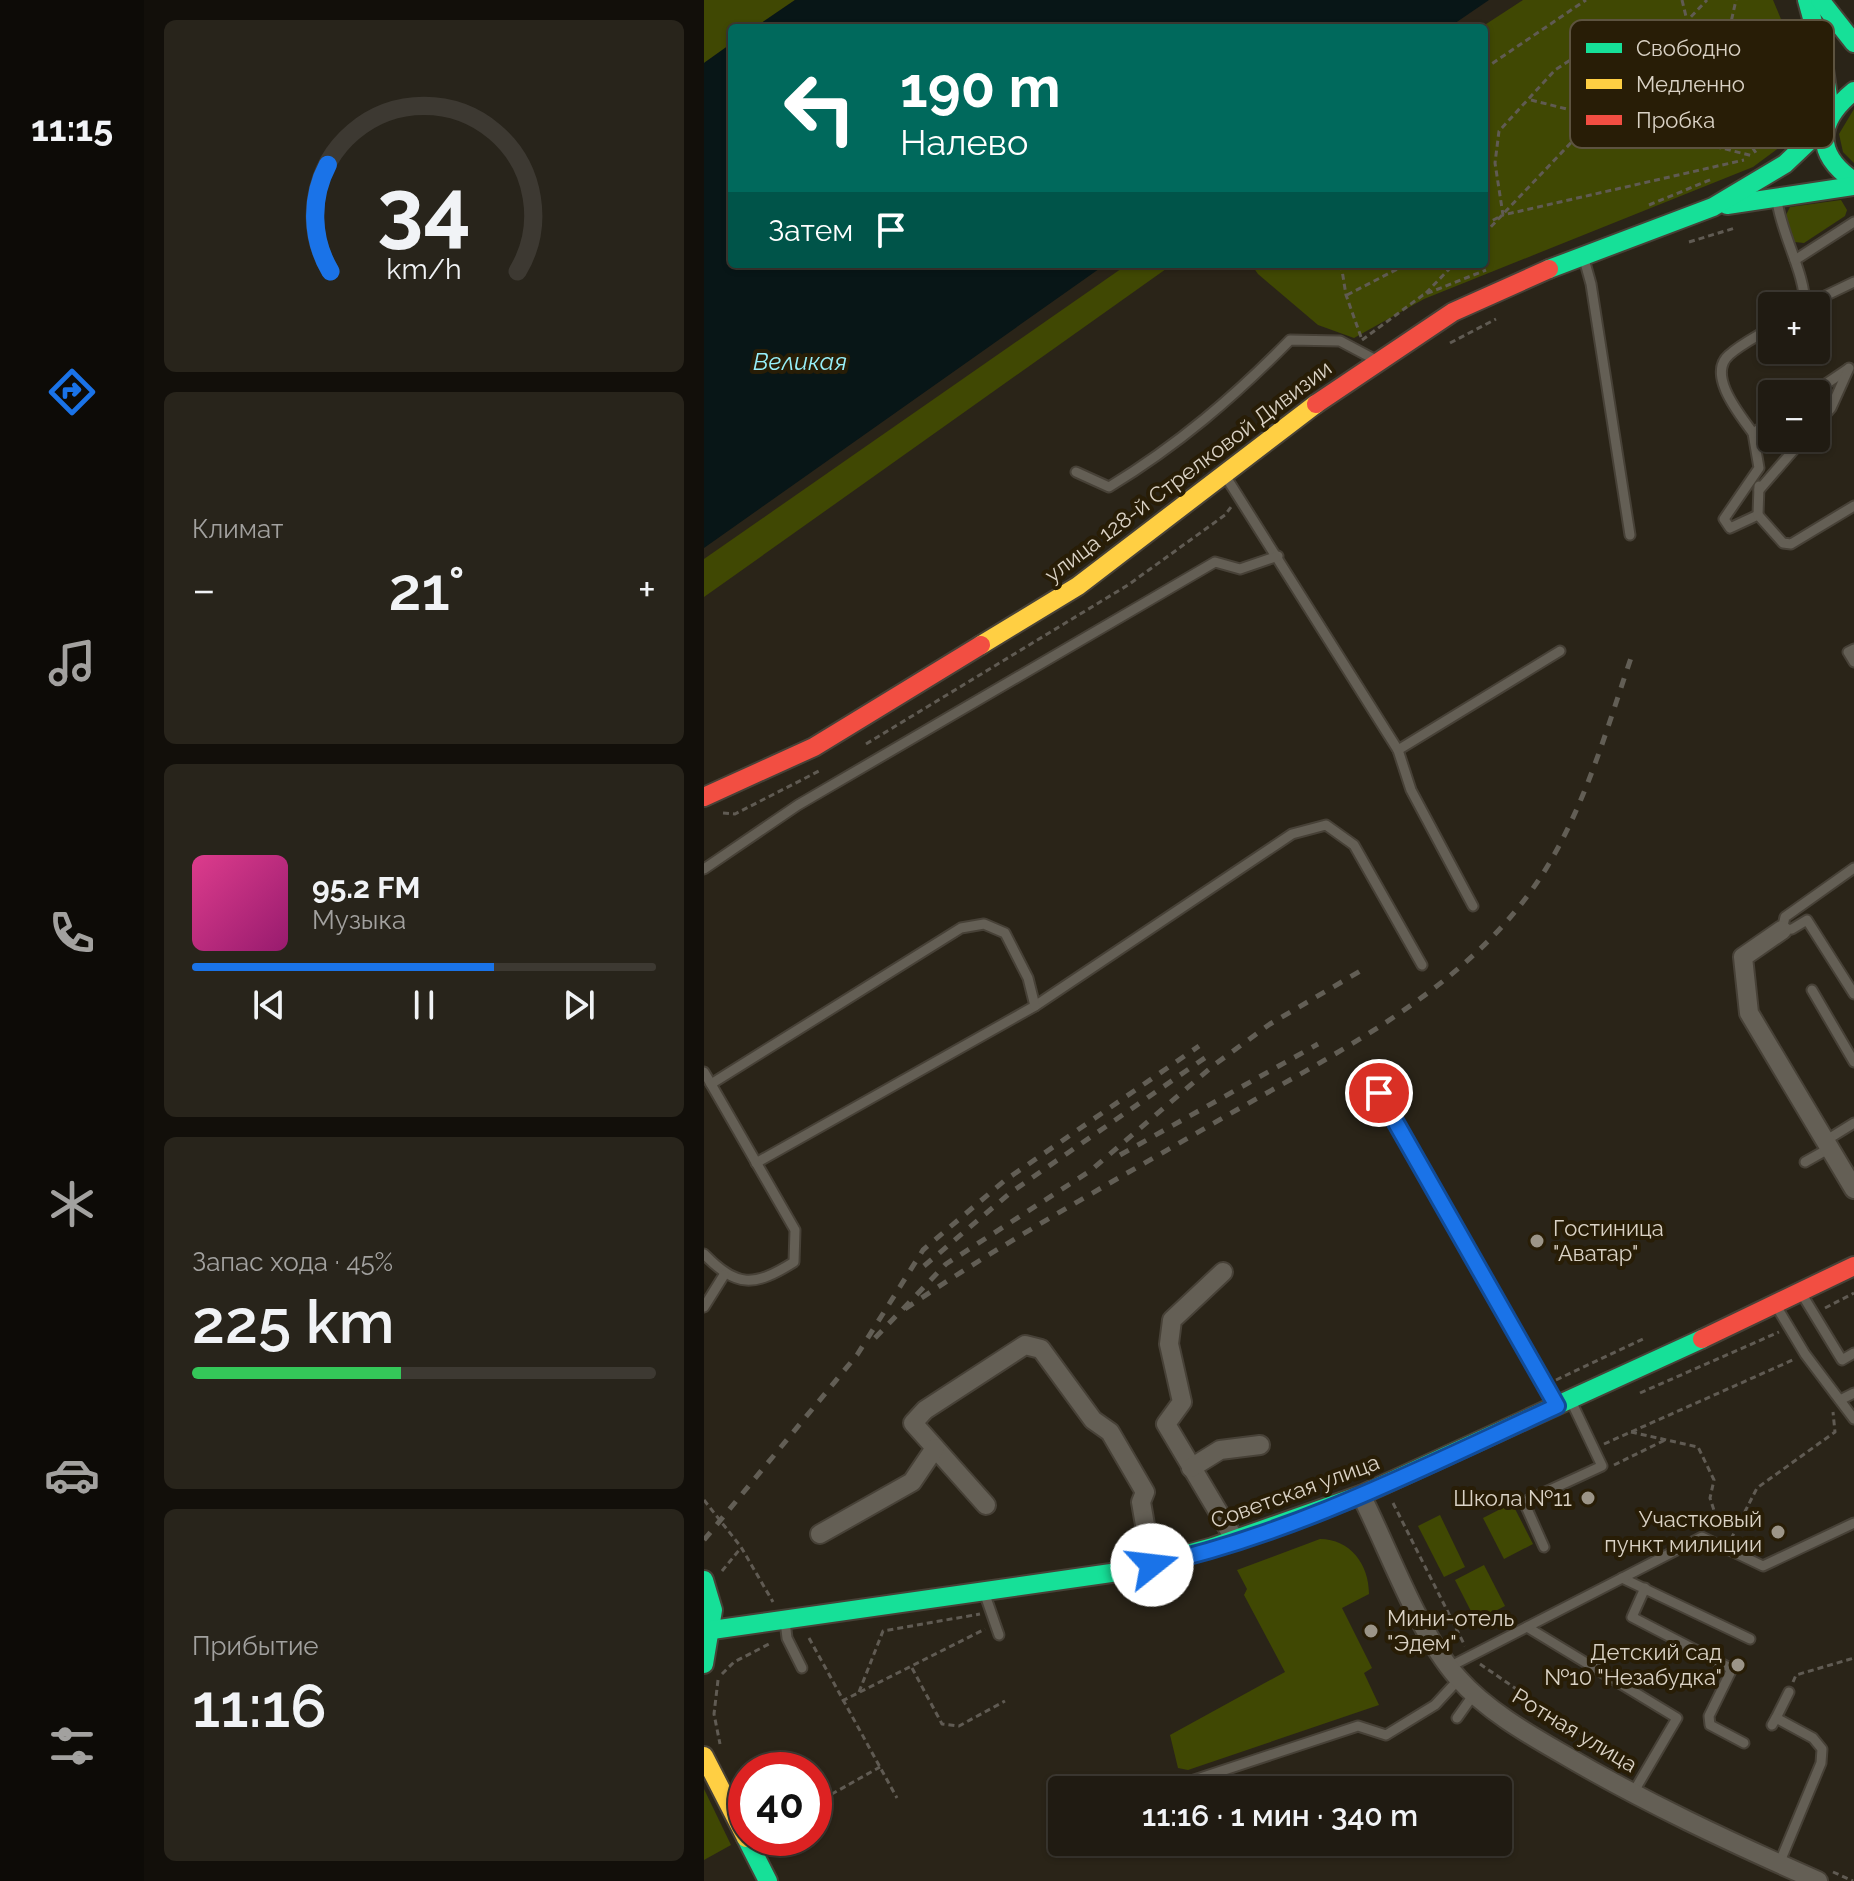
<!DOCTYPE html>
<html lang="ru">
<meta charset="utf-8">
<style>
body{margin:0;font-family:Raleway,sans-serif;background:#28241b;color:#f1f3f6;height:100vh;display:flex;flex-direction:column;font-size:30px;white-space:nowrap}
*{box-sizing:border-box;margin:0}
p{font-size:26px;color:#a2a19f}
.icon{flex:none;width:44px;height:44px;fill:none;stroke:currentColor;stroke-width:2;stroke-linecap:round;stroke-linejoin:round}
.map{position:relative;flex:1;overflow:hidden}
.panel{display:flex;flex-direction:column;gap:20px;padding:20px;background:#120f0a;width:560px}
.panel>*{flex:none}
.banner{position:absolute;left:24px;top:24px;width:760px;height:244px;border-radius:8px;box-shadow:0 2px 6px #0004,0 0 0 2px #3d3932;background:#00695c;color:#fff;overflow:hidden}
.fabs{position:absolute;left:1054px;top:292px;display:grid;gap:16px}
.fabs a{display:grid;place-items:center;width:72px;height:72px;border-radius:8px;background:#201b12;box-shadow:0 2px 6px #0004,0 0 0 2px #3d3932;font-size:40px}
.speed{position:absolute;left:24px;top:1752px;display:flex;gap:16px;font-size:40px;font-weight:700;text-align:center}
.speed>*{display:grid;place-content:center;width:104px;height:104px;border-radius:50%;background:#201b12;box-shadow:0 2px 6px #0004,0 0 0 2px #3d3932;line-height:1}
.speed .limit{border:12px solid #d22;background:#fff;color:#111}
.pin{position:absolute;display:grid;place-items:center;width:68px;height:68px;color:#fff;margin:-34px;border:4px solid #fff;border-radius:50%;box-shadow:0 2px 8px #0007}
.me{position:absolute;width:88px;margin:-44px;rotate:74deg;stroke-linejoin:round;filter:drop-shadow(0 0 6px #0008)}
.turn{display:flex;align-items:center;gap:28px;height:168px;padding:0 40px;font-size:36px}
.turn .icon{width:104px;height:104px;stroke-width:2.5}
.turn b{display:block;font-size:56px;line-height:68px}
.then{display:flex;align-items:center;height:76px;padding:0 40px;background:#0003;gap:16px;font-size:30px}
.big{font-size:60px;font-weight:600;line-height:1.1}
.panel .tile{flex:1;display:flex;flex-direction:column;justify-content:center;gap:12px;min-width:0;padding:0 28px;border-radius:12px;background:#28241b}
.panel .dial{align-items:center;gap:0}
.dial svg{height:208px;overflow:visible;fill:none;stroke:#3d3932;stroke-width:7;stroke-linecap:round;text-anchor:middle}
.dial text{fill:#f1f3f6;stroke:none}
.song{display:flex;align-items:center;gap:24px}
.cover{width:96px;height:96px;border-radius:12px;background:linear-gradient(135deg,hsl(330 70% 55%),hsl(320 70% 35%))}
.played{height:8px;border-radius:4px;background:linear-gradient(90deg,#1a73e8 65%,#3d3932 65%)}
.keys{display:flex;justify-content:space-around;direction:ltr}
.heat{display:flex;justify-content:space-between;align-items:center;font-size:44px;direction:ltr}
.charge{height:12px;border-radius:6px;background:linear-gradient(90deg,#34c759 45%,#3d3932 0)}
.trip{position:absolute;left:344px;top:1776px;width:464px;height:80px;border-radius:8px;background:#201b12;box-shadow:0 2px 6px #0004,0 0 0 2px #3d3932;font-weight:600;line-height:80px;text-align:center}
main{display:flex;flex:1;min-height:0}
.tabs{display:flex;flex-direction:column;width:144px;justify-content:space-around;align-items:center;background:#0d0b07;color:#a2a19f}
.tabs .icon{width:56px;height:56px}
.tabs .current{color:#1a73e8}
.tabs b{font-size:36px;color:#f1f3f6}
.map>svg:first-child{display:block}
.green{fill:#404803}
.water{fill:#081617}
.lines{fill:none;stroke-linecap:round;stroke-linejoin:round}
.lane-casing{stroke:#474137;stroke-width:13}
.street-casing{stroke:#474137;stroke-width:22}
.fast-casing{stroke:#474137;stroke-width:22}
.slow-casing{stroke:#474137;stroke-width:22}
.jam-casing{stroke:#474137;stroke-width:22}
.path{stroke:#605b53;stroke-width:3;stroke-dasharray:6 4;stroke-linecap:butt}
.lane{stroke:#645f55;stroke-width:9}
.street{stroke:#645f55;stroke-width:18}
.fast{stroke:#16e098;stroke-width:18}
.slow{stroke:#ffcf43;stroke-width:18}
.jam{stroke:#f24e42;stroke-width:18}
.rail{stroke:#625e55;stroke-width:5;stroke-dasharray:10 10;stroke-linecap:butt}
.route-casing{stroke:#114b97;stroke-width:20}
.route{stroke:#1a73e8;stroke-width:14}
.poi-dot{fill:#9c9588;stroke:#281d06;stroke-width:3}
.labels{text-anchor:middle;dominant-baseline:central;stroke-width:8;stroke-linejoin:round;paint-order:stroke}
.street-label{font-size:22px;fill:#dad2c5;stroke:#281d06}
.poi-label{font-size:22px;fill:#dad2c5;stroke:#281d06;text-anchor:end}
.water-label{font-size:24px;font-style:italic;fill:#97f0fa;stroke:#281d06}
.key{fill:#281d06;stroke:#5d533f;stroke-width:2}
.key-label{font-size:22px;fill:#dad2c5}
</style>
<main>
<nav class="tabs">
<b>11:15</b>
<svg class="icon current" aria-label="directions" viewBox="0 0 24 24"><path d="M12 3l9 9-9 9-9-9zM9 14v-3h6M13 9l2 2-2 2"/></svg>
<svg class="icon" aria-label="music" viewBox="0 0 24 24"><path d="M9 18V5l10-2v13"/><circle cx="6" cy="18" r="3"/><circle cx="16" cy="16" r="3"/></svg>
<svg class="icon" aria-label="phone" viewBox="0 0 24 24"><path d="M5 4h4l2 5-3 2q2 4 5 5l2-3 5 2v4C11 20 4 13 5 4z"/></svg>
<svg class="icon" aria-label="climate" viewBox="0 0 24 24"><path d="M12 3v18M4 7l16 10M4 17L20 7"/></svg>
<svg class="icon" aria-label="car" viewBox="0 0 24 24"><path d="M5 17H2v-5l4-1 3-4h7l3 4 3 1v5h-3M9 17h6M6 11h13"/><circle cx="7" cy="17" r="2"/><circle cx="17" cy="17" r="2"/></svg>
<svg class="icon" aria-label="filters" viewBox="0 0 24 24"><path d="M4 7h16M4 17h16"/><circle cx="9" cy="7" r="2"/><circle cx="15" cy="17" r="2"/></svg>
</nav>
<section class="panel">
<div class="tile dial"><svg viewBox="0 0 100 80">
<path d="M14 69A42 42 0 1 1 86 69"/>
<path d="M14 69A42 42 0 0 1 13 28" stroke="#1a73e8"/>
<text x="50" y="56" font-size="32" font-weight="700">34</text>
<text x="50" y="72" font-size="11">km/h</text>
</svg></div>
<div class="tile"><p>Климат</p>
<div class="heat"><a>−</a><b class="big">21°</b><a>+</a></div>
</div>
<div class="tile">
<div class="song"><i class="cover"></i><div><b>95.2 FM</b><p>Музыка</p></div></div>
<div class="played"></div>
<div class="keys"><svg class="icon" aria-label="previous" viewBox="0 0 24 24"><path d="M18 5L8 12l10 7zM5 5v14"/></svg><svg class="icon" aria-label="pause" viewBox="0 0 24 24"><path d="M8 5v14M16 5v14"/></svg><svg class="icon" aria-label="next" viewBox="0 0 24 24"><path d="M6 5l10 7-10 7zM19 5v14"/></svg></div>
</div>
<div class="tile"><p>Запас хода · 45%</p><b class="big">225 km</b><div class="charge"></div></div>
<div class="tile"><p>Прибытие</p><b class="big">11:16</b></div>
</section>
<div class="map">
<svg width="1150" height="1881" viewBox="0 0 1150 1881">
<rect width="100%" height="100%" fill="#2a2418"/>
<g class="green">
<polygon points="0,0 91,0 50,28 28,28 28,43 0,63"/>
<polygon points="819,0 1069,0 1099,72 1076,147 1049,167 720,299 650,338 614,325 554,274 547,264 780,264 780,28 776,28"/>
<polygon points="1150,109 1150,163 1139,152 1135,134"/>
<polygon points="1137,200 1143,210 1141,216 1100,243 1091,242 1081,217 1086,207"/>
<polygon points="424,264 469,264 0,597 0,559"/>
<polygon points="808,1503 829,1544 800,1559 779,1518"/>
<polygon points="736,1515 761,1567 740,1577 714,1526"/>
<path d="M616,1539C646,1539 665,1564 665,1594L638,1608L668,1668L660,1673L675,1705L484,1770L474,1768L466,1735L581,1672L540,1595L543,1589L533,1570Z"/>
<polygon points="780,1565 801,1606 772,1621 751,1580"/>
<polygon points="0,1789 27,1845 0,1860"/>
</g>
<g class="water">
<polygon points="91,0 785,0 744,28 50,28"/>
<polygon points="28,43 28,264 402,264 0,548 0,63"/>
</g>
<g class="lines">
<g class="lane-casing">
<g id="lane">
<path d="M1073,201C1078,236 1101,273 1101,306"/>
<polyline points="880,259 887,284 926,535"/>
<polyline points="1091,260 1150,222"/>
<polyline points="1102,305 1150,282"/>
<polyline points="1107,394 1144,369"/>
<polyline points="1068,421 1049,433 1055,468 1020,519 1026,528 1054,515 1079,543 1087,544 1150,506"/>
<polyline points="1112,425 1127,408 1145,368"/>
<path d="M1049,433C1037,416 1002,375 1025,355C1037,344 1054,336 1068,327"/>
<path d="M372,472L405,487C474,445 530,397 586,340L636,341L668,358"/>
<polyline points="522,477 694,750 856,651"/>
<polyline points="1055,490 1100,438"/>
<polyline points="1054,515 1055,486"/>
<polyline points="1150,649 1144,652 1150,662"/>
<polyline points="694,750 707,790 769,906"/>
<polyline points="1150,868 1081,917 1078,930 1088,929 1103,920 1150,994"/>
<polyline points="0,869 94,805 511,562 536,569 574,556"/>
<polyline points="1108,990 1150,1062"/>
<polyline points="0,1072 7,1084"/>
<polyline points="675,1093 852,1403"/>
<polyline points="1121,1141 1150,1123"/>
<polyline points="1101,1162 1126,1148"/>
<polyline points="52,1163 331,1006 588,834 622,825 650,845 718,965"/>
<path d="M0,1254C33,1288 50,1287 90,1262L91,1230L7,1084L257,928L280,924L301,933L324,978L331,1006"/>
<polyline points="1099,1296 1138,1360 1150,1353"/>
<polyline points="0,1307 20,1275"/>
<polyline points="1074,1309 1101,1354 1150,1419"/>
<polyline points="1136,1400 1150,1393"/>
<polyline points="840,1547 820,1502 898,1466 868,1403"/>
<polyline points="918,1578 1046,1639"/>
<polyline points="941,1588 928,1617 1028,1669 1005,1716 1006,1725 1040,1743"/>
<polyline points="280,1592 295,1635"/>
<polyline points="81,1621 83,1638 98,1668"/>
<polyline points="823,1627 973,1718 929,1793"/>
<polyline points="745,1667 998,1537 1059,1566 1150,1523"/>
<polyline points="753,1718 770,1694"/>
<polyline points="1072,1718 1085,1692"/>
<polyline points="1068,1725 1072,1718 1109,1738 1118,1749 1117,1763 1075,1864"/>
<polyline points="472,1786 654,1726 682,1735 731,1705 755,1679"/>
</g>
</g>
<g class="street-casing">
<g id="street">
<polyline points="1078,930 1039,957 1045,1013 1150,1189"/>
<polyline points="519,1272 468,1320 465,1344 478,1402 462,1424 531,1540"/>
<polyline points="487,1468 516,1450 556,1445"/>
<path d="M657,1495C685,1550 714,1633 754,1678C781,1709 822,1733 857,1753C940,1802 1026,1842 1114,1881"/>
<polyline points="282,1505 209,1423 221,1410 321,1345 337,1349 389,1420 406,1432 441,1492 437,1502 448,1565"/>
<polyline points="116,1534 208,1482 231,1448"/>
</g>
</g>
<g class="fast-casing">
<g id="fast">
<polyline points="1103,0 1118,55 1126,111"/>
<polyline points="1116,0 1150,43"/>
<path d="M1150,91C1113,121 1109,153 1150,181"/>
<polyline points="1023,205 1150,186"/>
<polyline points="845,269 1009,207 1081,164 1120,127"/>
<polyline points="0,1580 9,1610 0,1664"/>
<polyline points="8,1630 421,1571 509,1547 657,1495 998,1339"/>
<polyline points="42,1838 64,1881"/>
</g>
</g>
<g class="slow-casing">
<g id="slow">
<polyline points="277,645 374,586 612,404"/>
<polyline points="0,1756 42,1838"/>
</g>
</g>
<g class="jam-casing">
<g id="jam">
<polyline points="612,404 749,312 845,269"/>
<polyline points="0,797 110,747 277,645"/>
<polyline points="998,1339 1150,1266"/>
</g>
</g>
<g class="path">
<polyline points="978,0 989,45"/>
<polyline points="975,29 921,25 851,70 795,131 791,163 799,215 1040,160"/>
<circle cx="1001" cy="78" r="35"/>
<polyline points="1021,49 1032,0"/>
<polyline points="780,69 882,0"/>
<polyline points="827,100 1049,156"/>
<polyline points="1021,106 1052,153"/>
<polyline points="1086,125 1100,96"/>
<polyline points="945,205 1008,179"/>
<polyline points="780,225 795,217"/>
<polyline points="780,234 1003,0"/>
<polyline points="985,242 1031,228"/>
<polyline points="637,264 642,295 657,337"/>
<polyline points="722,293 750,264"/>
<polyline points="643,295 703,264"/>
<polyline points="658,340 719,295 782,270"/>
<polyline points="746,343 792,319"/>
<polyline points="162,744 424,585 521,515 527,507"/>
<polyline points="19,813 31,814 117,770"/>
<polyline points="1121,1308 1150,1293"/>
<polyline points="852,1380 941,1338"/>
<polyline points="936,1393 1075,1332"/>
<polyline points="927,1432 994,1447 1010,1480 1006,1498 1017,1532"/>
<polyline points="900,1444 1091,1359"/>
<polyline points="910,1465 961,1440"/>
<polyline points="0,1500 37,1547 69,1602"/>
<polyline points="689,1503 761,1646"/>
<polyline points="1027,1539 1053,1488 1131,1432 1129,1412"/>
<polyline points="18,1571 36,1549"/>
<polyline points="105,1638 193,1798"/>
<polyline points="776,1664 910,1756 929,1773"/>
<polyline points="208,1668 238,1724 255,1726 301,1701"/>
<polyline points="18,1674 30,1662 65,1644"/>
<polyline points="14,1680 10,1714 16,1744"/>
<polyline points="1089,1682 1092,1675 1150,1658"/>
<polyline points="155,1692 179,1631 276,1614"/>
<polyline points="138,1701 281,1629"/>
<polyline points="110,1804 176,1767"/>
<polyline points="1129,1872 1149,1881"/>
</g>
<use href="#lane" class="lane"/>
<use href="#street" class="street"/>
<use href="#fast" class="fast"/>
<use href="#slow" class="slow"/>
<use href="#jam" class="jam"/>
<g class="rail">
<polyline points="416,1155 614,1044"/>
<polyline points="220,1266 306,1193 505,1055"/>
<path d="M201,1309C304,1239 414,1179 522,1116C639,1049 775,983 846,862C884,797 904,725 928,655"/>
<polyline points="171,1338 242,1264 386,1171 510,1065 566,1024 658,970"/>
<polyline points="0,1540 153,1355 219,1250 300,1181 495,1046"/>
</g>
</g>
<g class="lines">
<g class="route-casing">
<path id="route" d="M448,1565C588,1535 724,1465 853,1406L675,1093"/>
</g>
<use href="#route" class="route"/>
</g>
<g class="poi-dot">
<circle cx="833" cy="1241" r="8"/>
<circle cx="884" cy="1498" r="8"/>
<circle cx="1074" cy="1532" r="8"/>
<circle cx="667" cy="1631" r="8"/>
<circle cx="1034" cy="1665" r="8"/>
</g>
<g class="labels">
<g class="street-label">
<text transform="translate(484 471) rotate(-37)">улица 128-й Стрелковой Дивизии</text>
<text transform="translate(591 1491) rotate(-20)">Советская улица</text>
<text transform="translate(871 1730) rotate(31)">Ротная улица</text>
</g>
<g class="poi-label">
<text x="849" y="1228" text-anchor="start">Гостиница<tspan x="849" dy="25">"Аватар"</tspan></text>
<text x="868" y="1498">Школа №11</text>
<text x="1058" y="1519">Участковый<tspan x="1058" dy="25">пункт милиции</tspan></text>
<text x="683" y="1618" text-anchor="start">Мини-отель<tspan x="683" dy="25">"Эдем"</tspan></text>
<text x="1018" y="1652">Детский сад<tspan x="1018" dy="25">№10 "Незабудка"</tspan></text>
</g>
<g class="water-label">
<text x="96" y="361">Великая</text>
</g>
</g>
<rect x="866" y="20" width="264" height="128" rx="12" class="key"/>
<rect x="882" y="43" width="36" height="10" fill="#16e098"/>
<rect x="882" y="79" width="36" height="10" fill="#ffcf43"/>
<rect x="882" y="115" width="36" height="10" fill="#f24e42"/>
<g class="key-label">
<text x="932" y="56">Свободно</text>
<text x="932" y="92">Медленно</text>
<text x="932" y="128">Пробка</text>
</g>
</svg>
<div class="fabs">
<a>+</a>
<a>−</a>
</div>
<div class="speed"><div class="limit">40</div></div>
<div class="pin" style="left:675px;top:1093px;background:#d93025"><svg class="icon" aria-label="arrive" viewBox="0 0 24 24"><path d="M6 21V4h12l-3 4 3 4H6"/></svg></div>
<svg class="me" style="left:448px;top:1565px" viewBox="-20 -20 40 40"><circle r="19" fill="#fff"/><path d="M0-13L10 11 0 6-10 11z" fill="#1a73e8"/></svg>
<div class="trip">11:16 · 1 мин · 340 m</div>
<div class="banner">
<div class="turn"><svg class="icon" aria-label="left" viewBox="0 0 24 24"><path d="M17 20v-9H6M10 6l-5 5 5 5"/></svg><div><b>190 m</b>Налево</div></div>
<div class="then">Затем<svg class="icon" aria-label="arrive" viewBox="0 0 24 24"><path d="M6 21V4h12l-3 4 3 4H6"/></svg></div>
</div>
</div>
</main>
